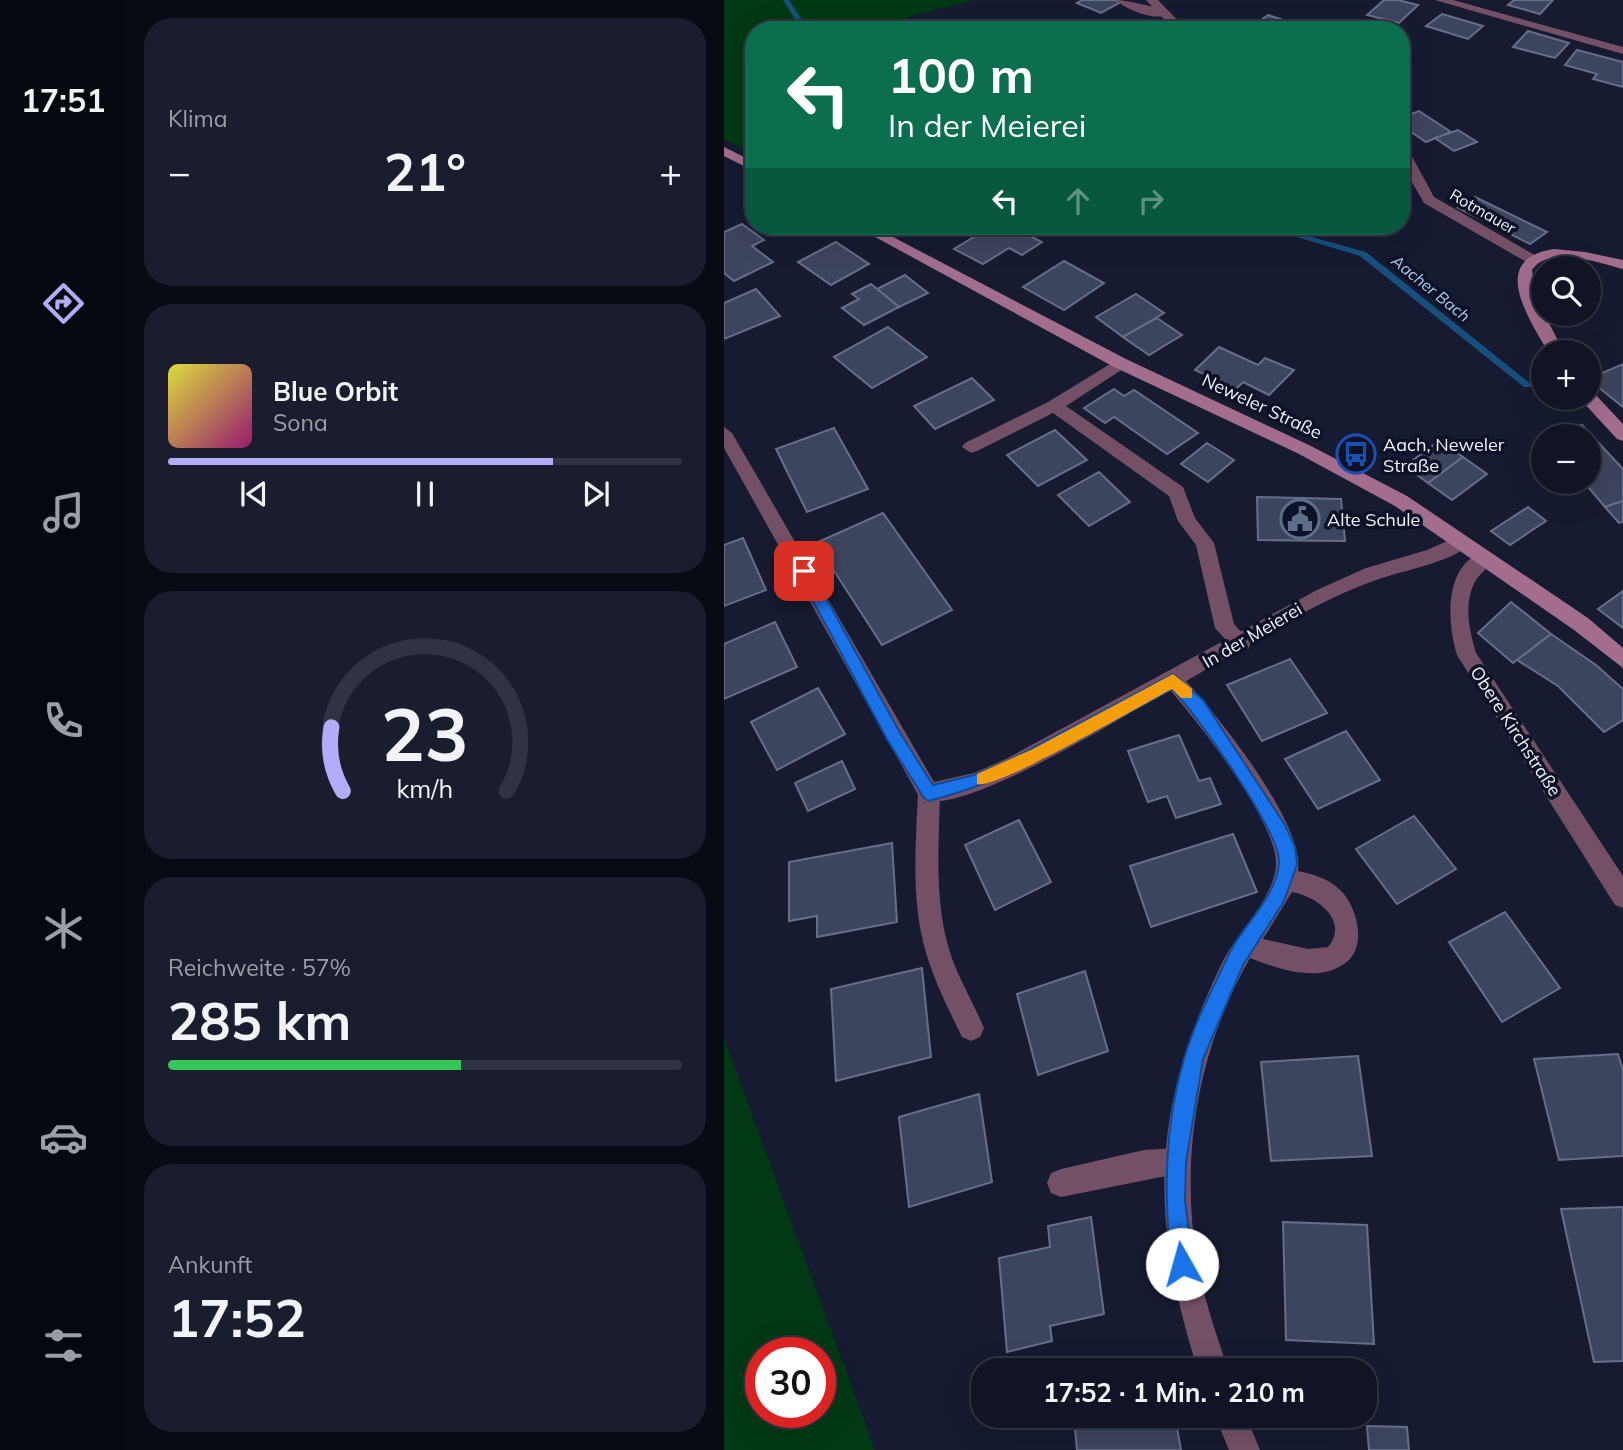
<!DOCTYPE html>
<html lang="de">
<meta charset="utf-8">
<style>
body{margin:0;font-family:Mulish,sans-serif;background:#191d2d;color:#f1f3f6;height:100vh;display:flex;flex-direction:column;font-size:26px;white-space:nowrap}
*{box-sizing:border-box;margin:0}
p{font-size:23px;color:#9c9ea7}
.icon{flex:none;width:38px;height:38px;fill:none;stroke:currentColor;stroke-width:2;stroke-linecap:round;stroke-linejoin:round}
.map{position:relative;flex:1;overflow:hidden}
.panel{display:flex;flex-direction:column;gap:18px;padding:18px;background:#090b14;width:598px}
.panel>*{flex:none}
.banner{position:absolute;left:21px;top:21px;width:665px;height:214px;border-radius:28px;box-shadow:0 7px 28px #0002,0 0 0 2px #303342;background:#0b6e4f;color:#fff;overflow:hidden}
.controls{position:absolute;left:807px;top:256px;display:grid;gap:14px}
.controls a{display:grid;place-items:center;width:70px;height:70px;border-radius:50%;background:#101425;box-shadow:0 7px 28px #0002,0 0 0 2px #303342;font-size:35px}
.speed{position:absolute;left:21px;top:1337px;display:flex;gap:14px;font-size:35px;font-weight:700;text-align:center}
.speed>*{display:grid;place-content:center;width:91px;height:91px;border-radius:50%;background:#101425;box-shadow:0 7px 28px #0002,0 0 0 2px #303342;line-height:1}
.speed .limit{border:10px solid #d22;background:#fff;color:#111}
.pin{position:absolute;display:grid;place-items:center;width:60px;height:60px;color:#fff;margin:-30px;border-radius:14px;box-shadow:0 4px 10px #0006}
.me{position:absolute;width:77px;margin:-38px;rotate:353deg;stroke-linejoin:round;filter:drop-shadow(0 0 5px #0008)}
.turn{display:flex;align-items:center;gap:24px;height:147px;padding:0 28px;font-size:32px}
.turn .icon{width:91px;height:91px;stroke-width:2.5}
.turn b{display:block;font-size:49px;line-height:60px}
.lanes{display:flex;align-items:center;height:66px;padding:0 28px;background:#0003;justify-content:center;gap:35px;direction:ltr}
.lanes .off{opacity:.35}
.big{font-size:52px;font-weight:700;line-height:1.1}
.panel .widget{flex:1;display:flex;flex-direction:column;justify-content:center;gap:10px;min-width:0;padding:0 24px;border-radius:28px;background:#191d2d}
.panel .dial{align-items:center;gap:0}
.dial svg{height:182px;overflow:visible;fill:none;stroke:#303342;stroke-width:7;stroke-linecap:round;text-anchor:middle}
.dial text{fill:#f1f3f6;stroke:none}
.song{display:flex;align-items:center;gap:21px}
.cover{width:84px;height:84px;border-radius:10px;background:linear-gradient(135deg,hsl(60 70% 55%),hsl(320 70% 35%))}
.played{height:7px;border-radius:4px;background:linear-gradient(90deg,#b2adf9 75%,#303342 75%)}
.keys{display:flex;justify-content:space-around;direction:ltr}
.heat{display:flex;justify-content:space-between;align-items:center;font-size:38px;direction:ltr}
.charge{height:10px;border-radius:5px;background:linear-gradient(90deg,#34c759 57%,#303342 0)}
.trip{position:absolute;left:247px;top:1358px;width:406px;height:70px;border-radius:28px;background:#101425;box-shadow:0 7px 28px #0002,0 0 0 2px #303342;font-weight:700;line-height:70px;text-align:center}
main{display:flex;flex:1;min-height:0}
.tabs{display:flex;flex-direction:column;width:126px;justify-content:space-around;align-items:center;background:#06080f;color:#9c9ea7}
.tabs .icon{width:49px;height:49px}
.tabs .selected{color:#b2adf9}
.tabs b{font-size:32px;color:#f1f3f6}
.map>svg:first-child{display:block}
.green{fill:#003914;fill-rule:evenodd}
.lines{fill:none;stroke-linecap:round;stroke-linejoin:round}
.stream{fill:#17507f;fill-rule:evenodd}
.building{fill:#3d445d;stroke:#676e89;stroke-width:2}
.lane{fill:#735065;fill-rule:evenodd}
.street{fill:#735065;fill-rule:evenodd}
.secondary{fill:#a36d8e;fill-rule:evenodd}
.route{fill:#1a73e8;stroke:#114b97;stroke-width:2}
.slow{fill:#f59e0b}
.labels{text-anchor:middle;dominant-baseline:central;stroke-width:7;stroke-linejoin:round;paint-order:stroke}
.far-street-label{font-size:16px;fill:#eef2fe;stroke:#0e1227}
.far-water-label{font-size:16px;font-style:italic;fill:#accef0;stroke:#0e1227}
.street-label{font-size:18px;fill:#eef2fe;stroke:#0e1227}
.poi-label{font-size:18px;fill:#eef2fe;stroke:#0e1227;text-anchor:start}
</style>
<main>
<nav class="tabs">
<b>17:51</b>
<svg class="icon selected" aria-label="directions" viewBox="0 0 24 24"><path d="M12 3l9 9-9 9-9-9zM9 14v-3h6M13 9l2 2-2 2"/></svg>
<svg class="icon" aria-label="music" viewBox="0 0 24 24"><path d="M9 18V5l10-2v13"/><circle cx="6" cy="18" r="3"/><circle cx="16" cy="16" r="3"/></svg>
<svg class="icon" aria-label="phone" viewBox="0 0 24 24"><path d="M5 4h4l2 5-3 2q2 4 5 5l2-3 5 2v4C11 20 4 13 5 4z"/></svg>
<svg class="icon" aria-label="climate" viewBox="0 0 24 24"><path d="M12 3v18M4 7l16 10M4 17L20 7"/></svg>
<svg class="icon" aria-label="car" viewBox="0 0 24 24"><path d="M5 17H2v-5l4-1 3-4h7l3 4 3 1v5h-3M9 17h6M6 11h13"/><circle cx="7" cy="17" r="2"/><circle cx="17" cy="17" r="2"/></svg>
<svg class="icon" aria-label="filters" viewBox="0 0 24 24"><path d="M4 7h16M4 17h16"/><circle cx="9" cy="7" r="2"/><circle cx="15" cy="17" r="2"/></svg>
</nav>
<section class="panel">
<div class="widget"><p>Klima</p>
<div class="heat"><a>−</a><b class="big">21°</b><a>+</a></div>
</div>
<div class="widget">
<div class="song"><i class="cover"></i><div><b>Blue Orbit</b><p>Sona</p></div></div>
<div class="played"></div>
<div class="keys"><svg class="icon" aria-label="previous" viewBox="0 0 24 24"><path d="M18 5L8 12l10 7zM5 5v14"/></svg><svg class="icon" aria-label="pause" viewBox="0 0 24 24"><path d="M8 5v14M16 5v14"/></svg><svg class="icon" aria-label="next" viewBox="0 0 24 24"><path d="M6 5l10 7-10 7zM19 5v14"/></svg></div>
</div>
<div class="widget dial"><svg viewBox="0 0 100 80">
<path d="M14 69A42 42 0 1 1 86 69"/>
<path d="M14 69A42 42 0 0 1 9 41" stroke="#b2adf9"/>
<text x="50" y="56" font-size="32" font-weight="700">23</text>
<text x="50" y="72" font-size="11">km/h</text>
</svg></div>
<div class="widget"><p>Reichweite · 57%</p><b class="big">285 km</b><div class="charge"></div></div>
<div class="widget"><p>Ankunft</p><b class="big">17:52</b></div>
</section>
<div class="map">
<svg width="899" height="1450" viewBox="0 0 899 1450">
<rect width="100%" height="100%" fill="#161b31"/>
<g class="green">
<polygon points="0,0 252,0 187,16 165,30 30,30 30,155 0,139"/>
<path d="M0,1038L151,1450H0ZM37,1353H96V1412H37Z"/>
</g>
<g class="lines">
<g class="stream">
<polygon points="59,0 65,0 85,30 78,30"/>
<polygon points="536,226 548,226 642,252 808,385 806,387 800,387 636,256"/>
</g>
</g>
<g class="building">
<polygon points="358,0 391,0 397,2 377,13 353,3"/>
<polygon points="660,0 674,0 694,5 675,23 643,15"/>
<polygon points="790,0 829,0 816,14 784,5"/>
<polygon points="718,14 759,26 744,39 702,26"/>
<polygon points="544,15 571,24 562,30 523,30"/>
<polygon points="804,31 845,43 831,58 789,47"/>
<polygon points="853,50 899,62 899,87 869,79 873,74 841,65"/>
<polygon points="695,111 727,132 702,142 677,125 677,118"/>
<polygon points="734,130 753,142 730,151 711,138"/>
<polygon points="751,197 823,232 806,244 734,208"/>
<polygon points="18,224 40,240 28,246 49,262 10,281 0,273 0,232"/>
<polygon points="189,226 226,226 207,236"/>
<polygon points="268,226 287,226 318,242 298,255 285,248 259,264 230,249"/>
<polygon points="112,242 145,264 107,285 74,262"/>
<polygon points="340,261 380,283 340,310 299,287"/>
<polygon points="181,275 204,293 175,307 153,289"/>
<polygon points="147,284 175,307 140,325 118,308 135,299 128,294"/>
<polygon points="32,289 56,316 0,339 0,303"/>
<polygon points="412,294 440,313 399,337 372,317"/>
<polygon points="433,318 458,335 425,355 399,337"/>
<polygon points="164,327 203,357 148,388 110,357"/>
<polygon points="495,347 534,365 541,358 570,370 545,395 519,382 512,389 471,370"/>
<polygon points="899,364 899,407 864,379"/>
<polygon points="248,378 270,400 211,429 190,406"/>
<polygon points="390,389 400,396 410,390 474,433 443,454 390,417 381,423 360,408"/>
<polygon points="858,425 899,469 899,501 881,507 859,481 864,481 864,436 824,436"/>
<polygon points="110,428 144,489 83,512 52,449"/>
<polygon points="331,430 363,460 314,486 283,455"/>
<polygon points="716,440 739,457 704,483 681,466"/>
<polygon points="483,443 510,460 484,482 457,464"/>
<polygon points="739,457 763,474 728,500 704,483"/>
<polygon points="375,472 406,502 365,526 334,495"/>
<polygon points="533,497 617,499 621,541 534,540"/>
<polygon points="899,501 899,522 895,523 881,507"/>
<polygon points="804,507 822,521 786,545 767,531"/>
<polygon points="159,513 228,610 158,645 92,543"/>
<polygon points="19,538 42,590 0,606 0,545"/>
<polygon points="899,591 899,628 874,609"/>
<polygon points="787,602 827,634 789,663 754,633"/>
<polygon points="51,622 73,667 0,699 0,644"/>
<polygon points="827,634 872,665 899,689 899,720 880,732 834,686 793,660"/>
<polygon points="566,659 603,713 538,741 503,685"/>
<polygon points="94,688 121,734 53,770 27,722"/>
<polygon points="622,731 656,780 594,809 561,759"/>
<polygon points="455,735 475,781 486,778 497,804 452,818 443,796 424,802 404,751"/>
<polygon points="118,761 131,789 84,811 71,783"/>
<polygon points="690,816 732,869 673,904 632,849"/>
<polygon points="295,820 327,882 271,910 241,845"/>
<polygon points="509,834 533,892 427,927 406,866"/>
<polygon points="168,843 173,922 93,937 93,916 65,921 65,862"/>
<polygon points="781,912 836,988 778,1022 725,942"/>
<polygon points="198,968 207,1057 112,1081 107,989"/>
<polygon points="361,971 384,1051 314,1075 293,994"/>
<polygon points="894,1054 899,1071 899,1156 835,1160 810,1059"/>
<polygon points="634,1056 648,1156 547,1161 537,1062"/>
<polygon points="255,1094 268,1182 185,1207 175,1117"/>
<polygon points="899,1207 899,1361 870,1362 837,1209"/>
<polygon points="367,1217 380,1314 326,1326 328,1341 283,1352 275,1258 326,1247 324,1226"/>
<polygon points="559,1222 643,1225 650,1344 562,1340"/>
<polygon points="359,1416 451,1416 457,1450 353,1450 350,1418"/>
<polygon points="643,1426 683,1427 685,1450 645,1450"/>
</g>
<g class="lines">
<g class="lane">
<path d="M391,0C401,0 440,8 447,13C432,23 404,10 391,0Z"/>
<polygon points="449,19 473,20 494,30 445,24 445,20"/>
<polygon points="396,358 404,363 402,367 342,406 459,487 471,518 490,543 510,624 527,643 524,649 510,649 491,628 472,545 454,521 445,496 329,413 253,451 247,453 238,447 241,443 324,402"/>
<path d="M205,783L213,786L216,793C215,845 210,899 225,949C233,977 249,1001 260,1028L256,1037L247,1041L238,1037C222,1004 204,969 197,932C188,886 192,839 194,793L197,786Z"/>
<polygon points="452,1148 462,1152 466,1162 462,1172 337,1197 327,1193 323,1183 327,1173 337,1169 420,1150"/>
</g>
<g class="street">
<polygon points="422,0 434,0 463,30 450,30"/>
<polygon points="711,0 729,0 899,47 899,54"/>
<polygon points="677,145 684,149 710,197 814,257 814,263 804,263 700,203 677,163"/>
<path d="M0,427L8,433L210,782L250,773L282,759L593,590L642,568L703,550L737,535L746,542C736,560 678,571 658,578C591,600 524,646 462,681C494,716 581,824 574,871C588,874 603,878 614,888C633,904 645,948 620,964C593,983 554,969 526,958C473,1051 456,1157 473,1262C480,1300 493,1335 504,1370H474C425,1218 427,1110 497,965C512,933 550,900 552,865C554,823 474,722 446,690C401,715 241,816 197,800L0,448ZM568,892C592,896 626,920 604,947L584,949L539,939Z"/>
<path d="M761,551L770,558C766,567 757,572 752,580C739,602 745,630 752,653L899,876V908L891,905L733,655C723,623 719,564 761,551Z"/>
<polygon points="491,1416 522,1416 536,1450 505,1450"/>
</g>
<g class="secondary">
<polygon points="0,147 30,162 30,171 0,156"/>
<polygon points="131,226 148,226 402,359 587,446 683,496 864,618 899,648 899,668 850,630 671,506 575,454 390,367"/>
<path d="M830,249L861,252L899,260V269C875,263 825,244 808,270L813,300L840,352H824C803,315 765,259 830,249Z"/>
<polygon points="864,392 870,393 899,424 899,441 893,439 858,401 856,397 864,397"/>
</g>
</g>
<path class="route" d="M80,566L85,567L175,731L209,785L250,775L284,761L449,674L479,700L561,825L571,847L573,864L568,879L559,903L519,965L479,1059L462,1162L461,1200L469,1264L465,1272L458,1275L450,1272L447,1264C440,1195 440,1126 460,1059C470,1024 489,988 504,956C518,925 552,899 555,863C558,834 471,712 448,689C369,732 293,778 205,801L200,798L164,741L73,571Z"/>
<path class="slow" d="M449,674L468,689V698H457L448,689C421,703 271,791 253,784V774L309,749Z"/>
<defs>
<g id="bus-ring" transform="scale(2.0125)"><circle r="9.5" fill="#0e1227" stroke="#1a4fb4" stroke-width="1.5"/><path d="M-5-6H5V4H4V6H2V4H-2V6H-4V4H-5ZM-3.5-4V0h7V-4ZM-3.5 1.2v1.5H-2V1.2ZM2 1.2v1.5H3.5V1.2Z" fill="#1a4fb4"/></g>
<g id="civic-ring" transform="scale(2.0125)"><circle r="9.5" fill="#0e1227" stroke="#5c6f8a" stroke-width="1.5"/><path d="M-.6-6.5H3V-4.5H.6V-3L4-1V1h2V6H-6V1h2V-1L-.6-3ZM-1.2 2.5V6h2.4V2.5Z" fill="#5c6f8a"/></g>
</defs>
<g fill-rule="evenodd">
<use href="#bus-ring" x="632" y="454"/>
<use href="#civic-ring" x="576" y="519"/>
</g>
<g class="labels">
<g class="far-street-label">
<text transform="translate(759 211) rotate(30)">Rotmauer</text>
</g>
<g class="far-water-label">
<text transform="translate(707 288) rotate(39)">Aacher Bach</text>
</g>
<g class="street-label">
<text transform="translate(538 406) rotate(25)">Neweler Straße</text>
<text transform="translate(528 635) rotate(-30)">In der Meierei</text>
<text transform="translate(792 731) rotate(57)">Obere Kirchstraße</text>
</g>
<g class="poi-label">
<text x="659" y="444">Aach, Neweler<tspan x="659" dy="21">Straße</tspan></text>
<text x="603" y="519">Alte Schule</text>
</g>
</g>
</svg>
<div class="controls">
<a><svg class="icon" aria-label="search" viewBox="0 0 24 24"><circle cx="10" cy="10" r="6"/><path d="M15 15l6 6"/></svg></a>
<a>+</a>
<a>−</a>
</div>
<div class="speed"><div class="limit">30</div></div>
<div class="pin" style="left:80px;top:571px;background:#d93025"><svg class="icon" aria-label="arrive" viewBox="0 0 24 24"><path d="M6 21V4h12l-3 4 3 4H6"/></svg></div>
<svg class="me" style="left:458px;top:1264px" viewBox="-20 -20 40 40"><circle r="19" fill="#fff"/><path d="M0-13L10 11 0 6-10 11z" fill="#1a73e8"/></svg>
<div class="trip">17:52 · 1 Min. · 210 m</div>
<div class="banner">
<div class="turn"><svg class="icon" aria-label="left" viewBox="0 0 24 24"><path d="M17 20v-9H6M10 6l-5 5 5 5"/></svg><div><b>100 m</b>In der Meierei</div></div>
<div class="lanes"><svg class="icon" aria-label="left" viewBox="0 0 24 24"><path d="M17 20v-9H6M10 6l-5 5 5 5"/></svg><svg class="icon off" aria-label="ahead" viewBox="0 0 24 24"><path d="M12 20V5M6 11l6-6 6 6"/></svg><svg class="icon off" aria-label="right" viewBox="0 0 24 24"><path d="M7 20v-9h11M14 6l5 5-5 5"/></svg></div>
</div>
</div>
</main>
